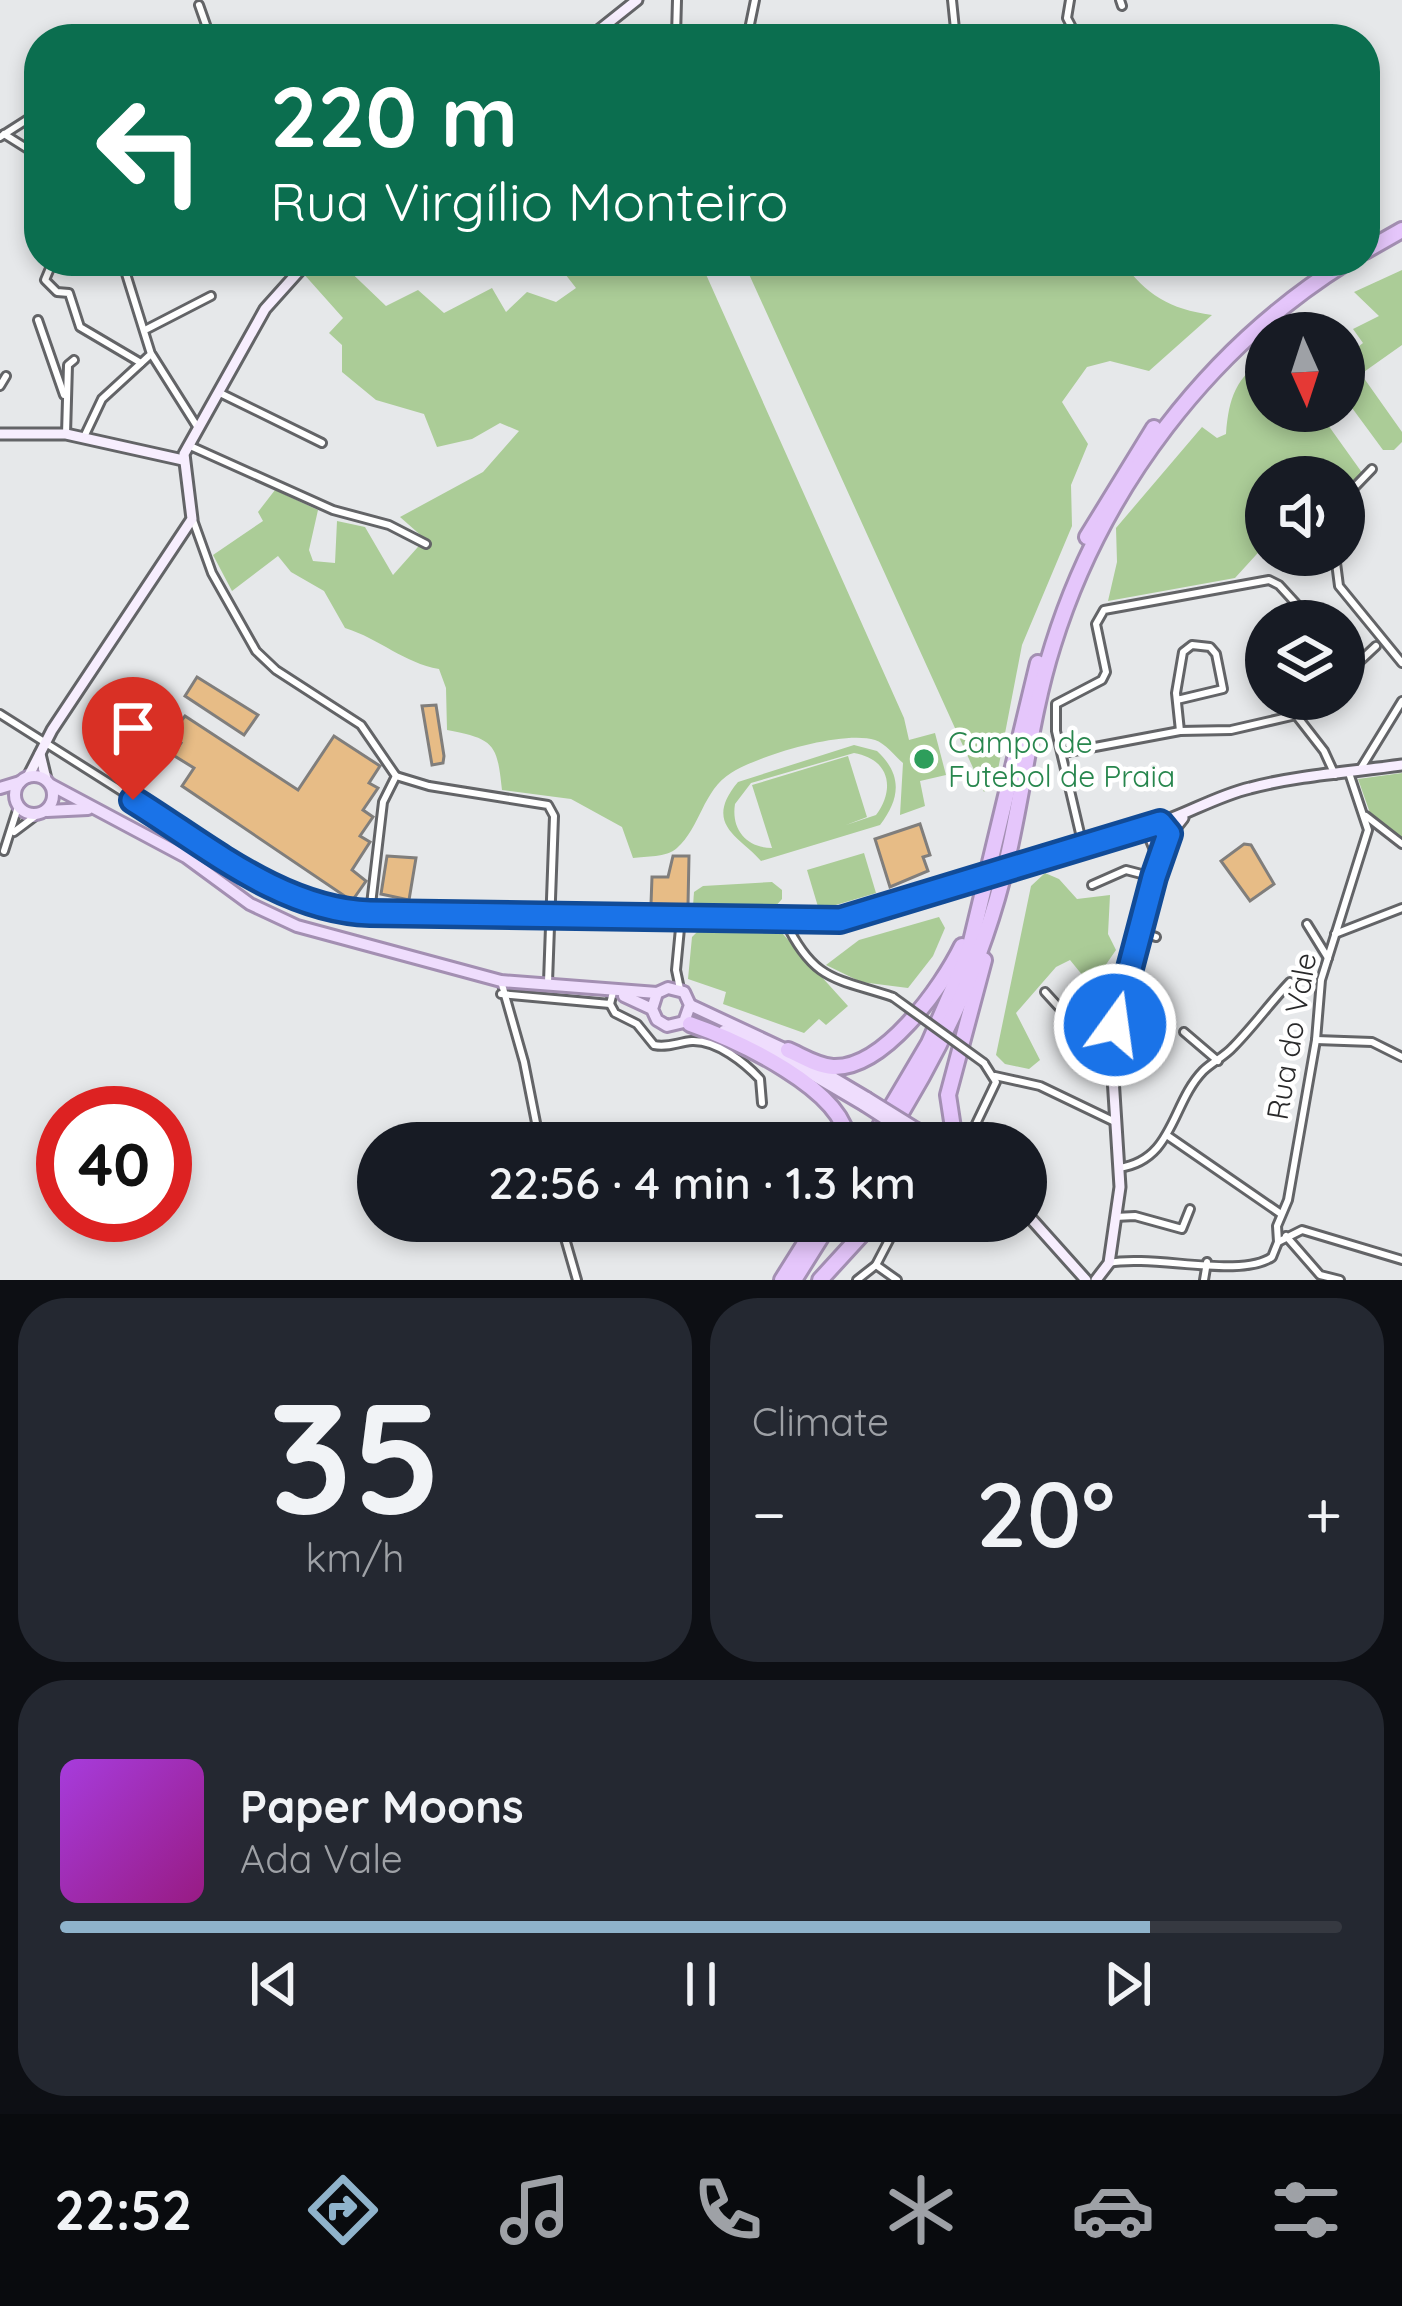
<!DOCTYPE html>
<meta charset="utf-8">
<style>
body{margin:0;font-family:Quicksand,sans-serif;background:#242831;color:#f1f3f6;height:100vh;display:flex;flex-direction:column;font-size:45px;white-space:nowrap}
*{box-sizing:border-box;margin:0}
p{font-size:39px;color:#9ea1a6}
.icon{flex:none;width:66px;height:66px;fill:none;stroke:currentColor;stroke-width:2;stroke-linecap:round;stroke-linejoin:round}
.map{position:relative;height:1280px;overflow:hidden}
.details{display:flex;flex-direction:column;gap:18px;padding:18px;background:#0d0f14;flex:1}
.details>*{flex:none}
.top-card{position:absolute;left:24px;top:24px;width:1356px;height:252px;border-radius:48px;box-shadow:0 6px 18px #0003;background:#0b6e4f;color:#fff;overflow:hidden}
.needle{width:78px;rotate:177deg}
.controls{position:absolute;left:1245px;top:312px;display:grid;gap:24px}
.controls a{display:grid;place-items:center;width:120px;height:120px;border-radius:50%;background:#171b24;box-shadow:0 6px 18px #0003;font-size:60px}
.speed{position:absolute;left:36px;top:1086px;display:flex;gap:24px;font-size:60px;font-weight:700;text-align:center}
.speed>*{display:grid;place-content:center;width:156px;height:156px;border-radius:50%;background:#171b24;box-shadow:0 6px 18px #0003;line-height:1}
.speed .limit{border:18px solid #d22;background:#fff;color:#111}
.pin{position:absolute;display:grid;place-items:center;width:102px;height:102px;color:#fff;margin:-123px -51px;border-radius:50% 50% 50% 0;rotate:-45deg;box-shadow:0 0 12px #0007}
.pin .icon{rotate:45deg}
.me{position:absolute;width:132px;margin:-66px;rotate:14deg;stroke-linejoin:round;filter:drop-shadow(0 0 9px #0008)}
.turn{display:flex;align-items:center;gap:42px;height:252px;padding:0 48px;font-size:54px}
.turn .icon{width:156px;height:156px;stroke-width:2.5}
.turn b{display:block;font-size:84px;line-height:102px}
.big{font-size:90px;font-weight:600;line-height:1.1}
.details .tile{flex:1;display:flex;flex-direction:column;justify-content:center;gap:18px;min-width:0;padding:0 42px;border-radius:48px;background:#242831}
.details .dial{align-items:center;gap:0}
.dial b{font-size:156px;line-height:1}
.song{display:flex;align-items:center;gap:36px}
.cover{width:144px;height:144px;border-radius:18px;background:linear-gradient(135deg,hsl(280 70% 55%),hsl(310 70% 35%))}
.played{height:12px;border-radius:6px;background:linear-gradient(90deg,#8fb3cb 85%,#363941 85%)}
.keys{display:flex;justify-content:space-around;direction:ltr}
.heat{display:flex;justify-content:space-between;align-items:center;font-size:66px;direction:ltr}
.details .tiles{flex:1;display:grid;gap:18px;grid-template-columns:1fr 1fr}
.tile:last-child{grid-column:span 2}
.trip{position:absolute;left:357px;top:1122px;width:690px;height:120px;border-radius:60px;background:#171b24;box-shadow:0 6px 18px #0003;font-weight:600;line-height:120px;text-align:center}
.dock{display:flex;height:192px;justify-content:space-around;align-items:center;background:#090b0e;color:#9ea1a6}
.dock .icon{width:84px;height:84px}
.dock .on{color:#8fb3cb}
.dock b{font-size:54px;color:#f1f3f6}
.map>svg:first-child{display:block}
.green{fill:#abcc97;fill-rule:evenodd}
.building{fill:#e7bc86;stroke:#807e7c;stroke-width:3}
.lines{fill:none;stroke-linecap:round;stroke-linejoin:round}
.street-casing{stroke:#636467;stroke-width:12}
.secondary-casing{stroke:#636467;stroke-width:15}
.primary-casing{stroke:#a38fb2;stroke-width:16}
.highway-casing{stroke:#a38fb2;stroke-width:20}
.street{stroke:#fff;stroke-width:6}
.secondary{stroke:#f7eefe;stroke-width:9}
.primary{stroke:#efddfd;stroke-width:10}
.highway{stroke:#e5c6fb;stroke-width:14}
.street-bridge-casing{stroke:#636467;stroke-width:12;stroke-linecap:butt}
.primary-bridge-casing{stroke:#a38fb2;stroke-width:16;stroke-linecap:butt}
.street-bridge{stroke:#fff;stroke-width:6}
.primary-bridge{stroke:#efddfd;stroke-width:10}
.route-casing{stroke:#114b97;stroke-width:30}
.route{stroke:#1a73e8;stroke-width:21}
.leisure-dot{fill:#2e9e5b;stroke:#fff;stroke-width:4.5}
.labels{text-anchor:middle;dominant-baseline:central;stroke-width:9;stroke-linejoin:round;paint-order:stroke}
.leisure-label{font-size:30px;fill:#27864d;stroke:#fff;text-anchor:start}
.street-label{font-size:30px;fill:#29292a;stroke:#fff}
</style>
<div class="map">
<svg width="1402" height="1280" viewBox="0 0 1402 1280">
<rect width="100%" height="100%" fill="#e6e8ea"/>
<g class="green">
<path d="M316,261H339L386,306L418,290L444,313L492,288L506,312L527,292L556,302L576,288L555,261H700L904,718L909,740L935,733L946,775L920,781L925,806L900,815L903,763C895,756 885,743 875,740C844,730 759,755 731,773C703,790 700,828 677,848C666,858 646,856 633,858L622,827L571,799L502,790C497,744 495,739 447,730L446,688L439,669C404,663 380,639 345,628L324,591L291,572L278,556L232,591L213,555L263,521L258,512L275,490L318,510L309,550L313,561L335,563L337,521L365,527L393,575L425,539L400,517L483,472L519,431L500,423L472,439L437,447L424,414L376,400L342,372V345L329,333L343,318L302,272Z"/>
<path d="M743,261H1121C1147,295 1169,309 1212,315L1149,371L1110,361L1087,367L1062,402L1088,444L1071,485L1072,526L1022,645L997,775L984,792Z"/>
<polygon points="1402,270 1402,345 1361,374 1402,432 1402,442 1394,450 1383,450 1344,397 1344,349 1349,354 1363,343 1353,329 1379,316 1354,292"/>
<path d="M1266,356V411H1318L1363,474L1344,494V477H1266V544L1235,578L1108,601L1117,562L1116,528L1202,427L1217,438L1226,434C1229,396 1236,379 1266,356Z"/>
<path d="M854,745L877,751C903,775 900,799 880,825L761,861C741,837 702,825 738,782ZM854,753C889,759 896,788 876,815L846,825L867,817L848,756L752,785L772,848C746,848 731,829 735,804L751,783Z"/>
<polygon points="1402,773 1402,840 1370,813 1358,779"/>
<polygon points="864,853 876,893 819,910 807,870"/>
<polygon points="1045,873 1059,879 1077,899 1110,895 1108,934 1116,950 1098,976 1088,982 1070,960 1056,967 1016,1013 1040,1060 1029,1069 1005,1064 996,1055 1031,886"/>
<polygon points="772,882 782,890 782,899 774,908 693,906 694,892 703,886"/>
<polygon points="939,917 945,928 933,956 908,988 861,982 826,965 859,940"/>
<polygon points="698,931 782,933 848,1006 826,1025 819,1019 804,1033 723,1004 726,992 688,979 692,937"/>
</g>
<g class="building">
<polygon points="197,677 258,715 244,735 185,696"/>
<polygon points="436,705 444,756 443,763 432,765 422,706"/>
<polygon points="185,716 298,790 334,736 380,766 369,783 378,788 363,810 373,817 360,836 370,842 352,870 366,881 352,901 182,786 194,768 173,755 181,743 169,736"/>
<polygon points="920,824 930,855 923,857 928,871 890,887 875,839"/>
<polygon points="1244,844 1251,845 1274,884 1250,901 1221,861"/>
<polygon points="387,856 416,858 409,900 381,894"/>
<polygon points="673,856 689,856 688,905 651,904 652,877 668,877"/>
</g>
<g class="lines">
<g class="street-casing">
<g id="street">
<polyline points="952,0 956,39"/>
<polyline points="1070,0 1067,18 1078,39"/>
<polyline points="1120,0 1122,6"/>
<polyline points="199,5 211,39"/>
<polyline points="676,36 677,0"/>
<polyline points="747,39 755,0"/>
<polyline points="4,134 39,156"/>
<polyline points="0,137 39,112"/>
<polyline points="53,261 45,280 57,292 69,293 80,327 141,363"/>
<polyline points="38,320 64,395"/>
<polyline points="147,329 211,296"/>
<polyline points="152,355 198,428"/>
<polyline points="0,386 6,376"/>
<polyline points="218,392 322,443"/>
<polyline points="66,434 68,365 74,360"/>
<polyline points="84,437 102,399 151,354 122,261"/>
<polyline points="188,445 333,510 389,525 426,544"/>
<polyline points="1344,498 1372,469"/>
<polyline points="193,520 212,573 256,651 276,670 361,725 396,776"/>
<polyline points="1335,555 1339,586 1402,663"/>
<polyline points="1344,658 1352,668"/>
<polyline points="1344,676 1376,646"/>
<polyline points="1315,699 1296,715 1324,751 1335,775"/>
<polyline points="1177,700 1223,689 1216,654 1210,647 1192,645 1183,652 1176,693 1180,731"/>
<polyline points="0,714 281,892 323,908 807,921 857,917 958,886"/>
<polyline points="1063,753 1180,731 1231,730 1296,715"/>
<polyline points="1361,768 1402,701"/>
<polyline points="1366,816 1402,844"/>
<polyline points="14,832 38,814"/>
<polyline points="1083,846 1056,731 1056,704 1102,680 1106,672 1096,624 1104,610 1269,580 1279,585 1312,621"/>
<polyline points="4,851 18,807"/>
<polyline points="1037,860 1153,825"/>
<polyline points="1092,885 1126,870 1153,877"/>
<polyline points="370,913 383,802 396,776 429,786 548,805 554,816 548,982"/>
<path d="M785,921C814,982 836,978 893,997"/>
<polyline points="1307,924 1328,958"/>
<polyline points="1139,931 1156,937"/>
<polyline points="1335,934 1402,908"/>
<polyline points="501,981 524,1062 540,1143"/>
<polyline points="680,989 676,970 681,918"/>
<polyline points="1045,992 1066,1015 1114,1032"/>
<polyline points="501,994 610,1004 613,992"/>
<polyline points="1124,1001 1145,1003"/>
<path d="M610,1004L615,1013L637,1024L654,1045C669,1048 678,1042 692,1041C717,1040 745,1063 760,1079L762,1103"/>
<polyline points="1184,1032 1218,1061"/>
<polyline points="1316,1040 1372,1042 1402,1057"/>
<polyline points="995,1076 1040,1086 1115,1122"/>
<polyline points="1168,1136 1281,1214"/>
<polyline points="974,1143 974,1128 996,1082 984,1063"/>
<polyline points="1003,1143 1007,1137"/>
<path d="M1119,1168C1174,1160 1171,1104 1203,1071C1212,1062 1224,1057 1233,1047C1253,1027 1270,1003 1290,982"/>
<polyline points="1026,1177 1038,1175"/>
<polyline points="1115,1217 1135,1216 1182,1229 1190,1209"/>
<polyline points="560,1221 577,1280"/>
<polyline points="1286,1236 1320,1275 1340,1280"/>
<polyline points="1278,1242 1302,1230 1402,1260"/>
<path d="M1109,1263C1152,1254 1241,1279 1272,1257L1278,1242L1277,1226L1288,1200L1316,1040L1321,980L1368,830L1349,773"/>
<polyline points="876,1265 897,1280"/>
<polyline points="857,1280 876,1265 899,1221"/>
<polyline points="1204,1280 1207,1262"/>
</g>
</g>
<g class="secondary-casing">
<g id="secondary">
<polyline points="588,39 637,0"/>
<polyline points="0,434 66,434 183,460"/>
<polyline points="40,754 46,779"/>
<polyline points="28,777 52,730 192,519 184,454 265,309 308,261"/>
<path d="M1159,858L1149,834L1153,825C1186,815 1216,796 1250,788C1299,775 1352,772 1402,765"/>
<polyline points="1026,1213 1086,1280"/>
<polyline points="1096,1280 1109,1263 1120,1187 1111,1046 1159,858 1165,841 1183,818"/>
</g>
</g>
<g class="primary-casing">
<g id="primary">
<circle cx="34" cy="795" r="19"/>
<polyline points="51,785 186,857 250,904 297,926 501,981 657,993"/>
<polyline points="0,788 20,782"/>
<polyline points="47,811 88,809"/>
<polyline points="624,996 652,1009 657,1020 667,1026 684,1022 690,1005 684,992 668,988 657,993 652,1009"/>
<polyline points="690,1005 782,1048"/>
<polyline points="724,1031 774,1052 864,1105"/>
<polyline points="813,1066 867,1098"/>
<polyline points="917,1129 958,1143"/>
</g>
</g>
<g class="highway-casing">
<g id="highway">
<polyline points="1365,251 1402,230"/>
<polyline points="1087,537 1154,428"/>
<path d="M690,1024C736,1040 845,1089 848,1143"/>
<path d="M788,1050C802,1056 817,1066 833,1067C884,1069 942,987 962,946"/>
<polyline points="955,1141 948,1095 984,960"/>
<polyline points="870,1143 929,1043 968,954 1038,663"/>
<path d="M882,1143C938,1057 984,960 1007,860C1024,788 1031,714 1053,645C1102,488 1208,348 1348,261"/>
<polyline points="782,1280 819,1221"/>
<polyline points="794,1280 831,1221"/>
<polyline points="820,1280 874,1221"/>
</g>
</g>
<use href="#street" class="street"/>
<use href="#secondary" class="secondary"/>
<use href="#primary" class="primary"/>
<use href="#highway" class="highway"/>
<g class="street-bridge-casing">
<g id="street-bridge">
<polyline points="958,886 1037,860"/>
<polyline points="893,997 984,1063"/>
</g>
</g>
<g class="primary-bridge-casing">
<g id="primary-bridge">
<polyline points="867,1098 917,1129"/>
<polyline points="864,1105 912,1136"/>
</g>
</g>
<use href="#street-bridge" class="street-bridge"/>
<use href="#primary-bridge" class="primary-bridge"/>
</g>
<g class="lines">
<g class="route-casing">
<path id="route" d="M133,800C206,845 281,910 370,913L840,920L1160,823L1169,834L1154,877L1115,1025"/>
</g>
<use href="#route" class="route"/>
</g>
<circle class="leisure-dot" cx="924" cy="759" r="12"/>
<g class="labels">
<g class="leisure-label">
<text x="948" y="742">Campo de<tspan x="948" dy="34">Futebol de Praia</tspan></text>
</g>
<g class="street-label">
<text transform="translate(1291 1036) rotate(-80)">Rua do Vale</text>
</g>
</g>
</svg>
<div class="controls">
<a><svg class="needle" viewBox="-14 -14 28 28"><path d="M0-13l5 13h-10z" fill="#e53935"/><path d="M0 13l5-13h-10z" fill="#9ea1a6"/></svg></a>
<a><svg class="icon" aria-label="sound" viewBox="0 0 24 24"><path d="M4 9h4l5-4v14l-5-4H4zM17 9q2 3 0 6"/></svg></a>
<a><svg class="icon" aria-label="layers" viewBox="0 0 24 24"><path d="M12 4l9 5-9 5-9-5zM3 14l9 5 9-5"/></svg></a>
</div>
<div class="speed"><div class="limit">40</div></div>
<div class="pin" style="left:133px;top:800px;background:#d93025"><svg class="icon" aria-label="arrive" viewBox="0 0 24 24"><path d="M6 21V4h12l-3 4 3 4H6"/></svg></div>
<svg class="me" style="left:1115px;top:1025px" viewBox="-20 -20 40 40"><circle r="17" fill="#1a73e8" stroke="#fff" stroke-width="3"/><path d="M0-11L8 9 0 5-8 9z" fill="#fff"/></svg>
<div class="trip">22:56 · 4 min · 1.3 km</div>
<div class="top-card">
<div class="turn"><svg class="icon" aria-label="left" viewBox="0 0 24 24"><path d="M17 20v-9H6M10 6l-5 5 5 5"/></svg><div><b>220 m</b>Rua Virgílio Monteiro</div></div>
</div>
</div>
<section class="details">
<div class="tiles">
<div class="tile dial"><b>35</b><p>km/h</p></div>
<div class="tile"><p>Climate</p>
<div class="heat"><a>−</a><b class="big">20°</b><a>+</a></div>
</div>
<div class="tile">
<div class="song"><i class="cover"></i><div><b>Paper Moons</b><p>Ada Vale</p></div></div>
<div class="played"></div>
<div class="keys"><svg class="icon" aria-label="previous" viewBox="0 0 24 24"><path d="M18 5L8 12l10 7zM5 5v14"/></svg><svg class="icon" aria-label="pause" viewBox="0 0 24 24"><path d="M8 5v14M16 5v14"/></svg><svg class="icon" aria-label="next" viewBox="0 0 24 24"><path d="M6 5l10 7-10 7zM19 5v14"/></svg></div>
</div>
</div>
</section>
<nav class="dock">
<b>22:52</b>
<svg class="icon on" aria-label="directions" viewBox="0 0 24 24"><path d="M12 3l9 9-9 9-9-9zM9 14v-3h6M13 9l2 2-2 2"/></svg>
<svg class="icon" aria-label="music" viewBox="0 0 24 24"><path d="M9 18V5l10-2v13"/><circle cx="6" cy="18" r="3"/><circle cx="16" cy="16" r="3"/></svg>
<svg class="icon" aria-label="phone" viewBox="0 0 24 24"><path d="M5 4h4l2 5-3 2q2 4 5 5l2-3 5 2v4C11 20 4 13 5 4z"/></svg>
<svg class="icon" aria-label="climate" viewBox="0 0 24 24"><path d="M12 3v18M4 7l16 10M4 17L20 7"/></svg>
<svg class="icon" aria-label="car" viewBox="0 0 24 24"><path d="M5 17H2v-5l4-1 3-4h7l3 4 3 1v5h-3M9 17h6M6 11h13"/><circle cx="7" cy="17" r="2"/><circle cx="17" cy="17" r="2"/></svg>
<svg class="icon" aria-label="filters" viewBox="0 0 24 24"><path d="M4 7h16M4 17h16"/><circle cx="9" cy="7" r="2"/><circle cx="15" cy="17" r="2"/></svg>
</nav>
